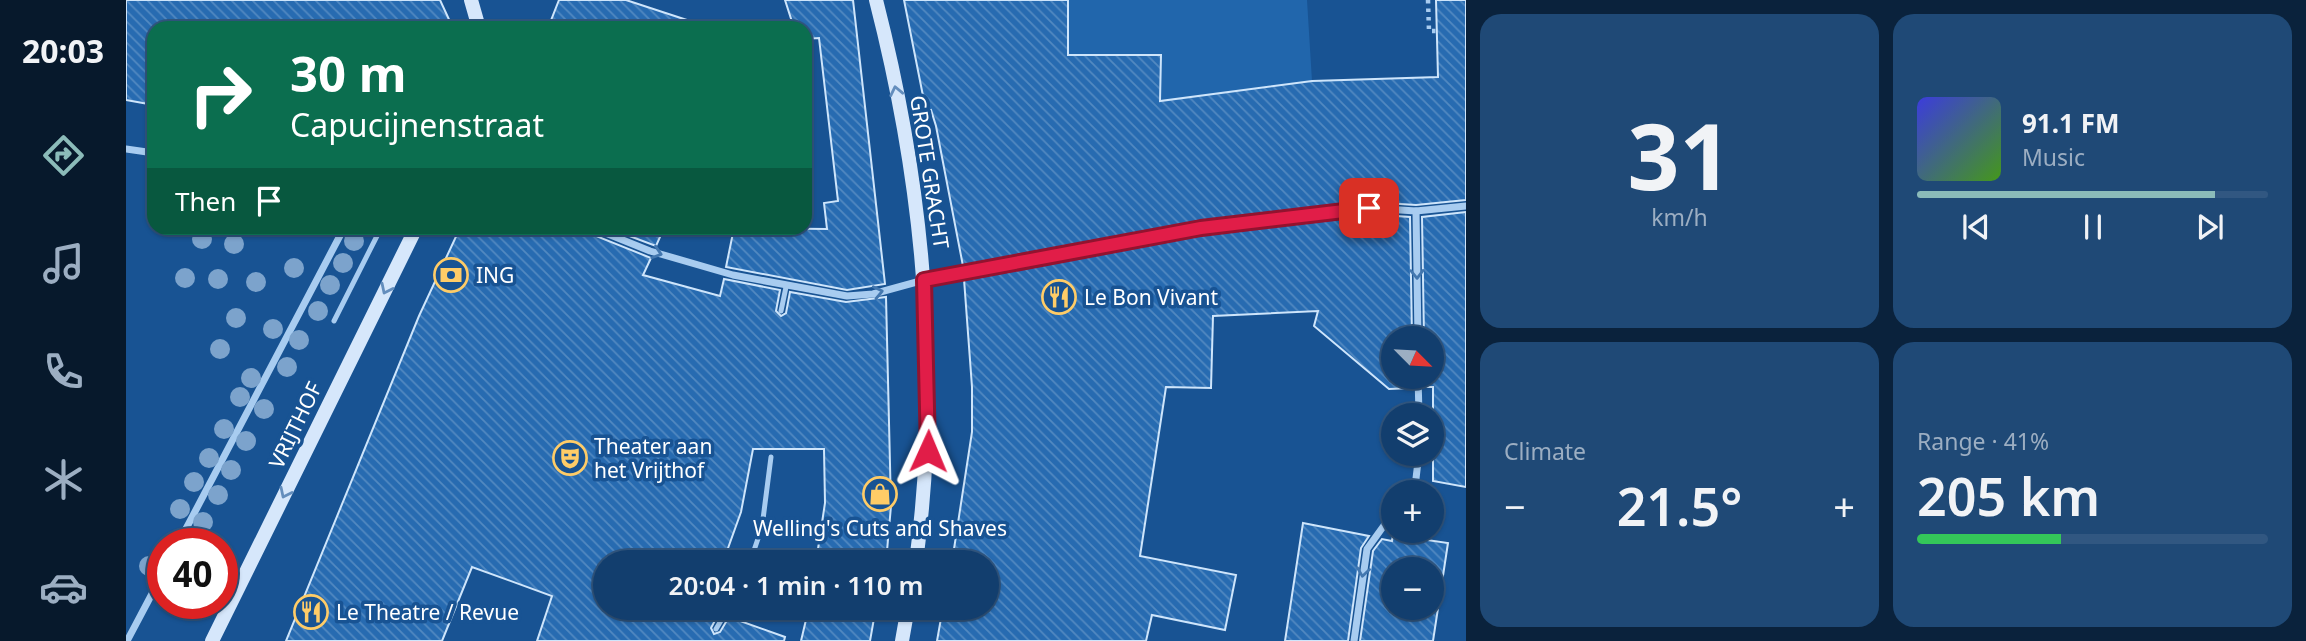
<!DOCTYPE html>
<meta charset="utf-8">
<style>
body{margin:0;font-family:"Noto Sans",sans-serif;background:#1f4976;color:#f1f3f6;height:100vh;display:flex;flex-direction:column;font-size:26px;white-space:nowrap}
*{box-sizing:border-box;margin:0}
p{font-size:23px;color:#9caec2}
.icon{flex:none;width:38px;height:38px;fill:none;stroke:currentColor;stroke-width:2;stroke-linecap:round;stroke-linejoin:round}
.map{position:relative;flex:1;overflow:hidden}
.details{display:flex;flex-direction:column;gap:14px;padding:14px;background:#0a223c;width:840px}
.details>*{flex:none}
.banner{position:absolute;left:21px;top:21px;width:665px;height:214px;border-radius:21px;box-shadow:0 2px 5px #0004,0 0 0 2px #315781;background:#0b6e4f;color:#fff;overflow:hidden}
.needle{width:46px;rotate:114deg}
.fabs{position:absolute;left:1255px;top:326px;display:grid;gap:14px}
.fabs a{display:grid;place-items:center;width:63px;height:63px;border-radius:50%;background:#123e6e;box-shadow:0 2px 5px #0004,0 0 0 2px #315781;font-size:35px}
.speed{position:absolute;left:21px;top:528px;display:flex;gap:14px;font-size:35px;font-weight:700;text-align:center}
.speed>*{display:grid;place-content:center;width:91px;height:91px;border-radius:50%;background:#123e6e;box-shadow:0 2px 5px #0004,0 0 0 2px #315781;line-height:1}
.speed .limit{border:10px solid #d22;background:#fff;color:#111}
.pin{position:absolute;display:grid;place-items:center;width:60px;height:60px;color:#fff;margin:-30px;border-radius:14px;box-shadow:0 4px 10px #0006}
.me{position:absolute;width:77px;margin:-38px;rotate:1deg;stroke-linejoin:round;filter:drop-shadow(0 0 5px #0008)}
.turn{display:flex;align-items:center;gap:24px;height:147px;padding:0 28px;font-size:32px}
.turn .icon{width:91px;height:91px;stroke-width:2.5}
.turn b{display:block;font-size:49px;line-height:60px}
.then{display:flex;align-items:center;height:66px;padding:0 28px;background:#0003;gap:14px;font-size:26px}
.big{font-size:52px;font-weight:600;line-height:1.1}
.details .tile{flex:1;display:flex;flex-direction:column;justify-content:center;gap:10px;min-width:0;padding:0 24px;border-radius:21px;background:#1f4976}
.details .dial{align-items:center;gap:0}
.dial b{font-size:91px;line-height:1}
.song{display:flex;align-items:center;gap:21px}
.cover{width:84px;height:84px;border-radius:10px;background:linear-gradient(135deg,hsl(240 70% 55%),hsl(100 70% 35%))}
.played{height:7px;border-radius:4px;background:linear-gradient(90deg,#8bbbb9 85%,#315781 85%)}
.keys{display:flex;justify-content:space-around;direction:ltr}
.heat{display:flex;justify-content:space-between;align-items:center;font-size:38px;direction:ltr}
.charge{height:10px;border-radius:5px;background:linear-gradient(90deg,#34c759 41%,#315781 0)}
.details .tiles{flex:1;display:grid;gap:14px;grid-template-columns:repeat(2,1fr)}
.trip{position:absolute;left:467px;top:550px;width:406px;height:70px;border-radius:35px;background:#123e6e;box-shadow:0 2px 5px #0004,0 0 0 2px #315781;font-weight:600;line-height:70px;text-align:center}
main{display:flex;flex:1;min-height:0}
.menu{display:flex;flex-direction:column;width:126px;justify-content:space-around;align-items:center;background:#07192c;color:#9caec2}
.menu .icon{width:49px;height:49px}
.menu .selected{color:#8bbbb9}
.menu b{font-size:32px;color:#f1f3f6}
.map>svg:first-child{display:block}
.green{fill:#2166ac}
.building{fill:url(#building-back-hatch);stroke:#cee5fb;stroke-width:2;fill-rule:evenodd}
.lines{fill:none;stroke-linecap:round;stroke-linejoin:round}
.path{stroke:#a8ccf0;stroke-width:4.5;stroke-dasharray:3.5 5;stroke-linecap:butt}
.lane{stroke:#a8ccf0;stroke-width:5}
.street{stroke:#a8ccf0;stroke-width:7}
.secondary{stroke:#d6e7fb;stroke-width:14}
.tree{fill:#7ca3cc}
.oneway{stroke:#648ebd}
.oneway2{stroke:#4377af}
.route-casing{stroke:#92132f;stroke-width:18}
.route{stroke:#e11d48;stroke-width:12}
.labels{text-anchor:middle;dominant-baseline:central;stroke-width:7;stroke-linejoin:round;paint-order:stroke}
.street-label{font-size:21px;fill:#fff;stroke:#185393}
.poi-label{font-size:21px;fill:#fff;stroke:#185393;text-anchor:start}
</style>
<main>
<nav class="menu">
<b>20:03</b>
<svg class="icon selected" aria-label="directions" viewBox="0 0 24 24"><path d="M12 3l9 9-9 9-9-9zM9 14v-3h6M13 9l2 2-2 2"/></svg>
<svg class="icon" aria-label="music" viewBox="0 0 24 24"><path d="M9 18V5l10-2v13"/><circle cx="6" cy="18" r="3"/><circle cx="16" cy="16" r="3"/></svg>
<svg class="icon" aria-label="phone" viewBox="0 0 24 24"><path d="M5 4h4l2 5-3 2q2 4 5 5l2-3 5 2v4C11 20 4 13 5 4z"/></svg>
<svg class="icon" aria-label="climate" viewBox="0 0 24 24"><path d="M12 3v18M4 7l16 10M4 17L20 7"/></svg>
<svg class="icon" aria-label="car" viewBox="0 0 24 24"><path d="M5 17H2v-5l4-1 3-4h7l3 4 3 1v5h-3M9 17h6M6 11h13"/><circle cx="7" cy="17" r="2"/><circle cx="17" cy="17" r="2"/></svg>
</nav>
<div class="map">
<svg width="1340" height="641" viewBox="0 0 1340 641">
<defs>
<pattern id="building-back-hatch" width="6" height="6" patternUnits="userSpaceOnUse" patternTransform="scale(1.75)"><rect width="6" height="6" fill="#276bb1"/><path d="M-1 5l2 2M0 0l6 6M5-1l2 2" fill="none" stroke="#5289c1"/></pattern>
</defs>
<rect width="100%" height="100%" fill="#185393"/>
<polygon class="green" points="942,0 1181,0 1186,81 1034,101 1034,55 942,55"/>
<g class="building">
<polygon points="0,0 314,0 327,28 28,28 28,105 0,100"/>
<polygon points="433,0 500,0 567,22 566,28 422,28"/>
<polygon points="659,0 727,0 759,284 721,290 600,267 608,228 701,229 698,203 712,201 693,38 679,39 679,28 668,28"/>
<polygon points="778,0 942,0 942,55 1035,55 1034,101 1186,81 1312,77 1310,0 1340,0 1340,200 1290,205 1242,202 1074,222 837,266 810,126 805,110 800,111"/>
<polygon points="1340,212 1340,487 1307,481 1307,387 1298,387 1298,376 1306,376 1306,338 1298,338 1296,217"/>
<polygon points="1243,214 1284,217 1286,338 1267,338 1267,376 1286,376 1286,388 1263,389 1188,326 1192,311 1087,316 1085,388 1040,387 1014,556 1110,575 1099,630 1026,615 1020,641 811,641 817,607 861,607 861,562 826,562 846,432 846,387 838,279 1076,234"/>
<polygon points="334,228 461,228 465,234 525,258 517,275 594,296 598,279 654,290 650,311 655,316 660,313 664,292 720,302 760,297 765,506 760,562 690,562 699,503 698,449 627,449 615,512 597,562 480,562 480,607 576,607 593,613 585,628 588,634 594,632 603,617 659,637 658,641 411,641 426,596 346,567 316,641 160,641 293,316"/>
<polygon points="482,228 538,228 530,246"/>
<polygon points="1177,523 1243,536 1235,548 1222,641 1159,641"/>
<path d="M1267,535L1322,543L1307,641H1234L1247,551L1256,539L1266,541ZM1267,569H1306V607H1267Z"/>
<polygon points="683,607 750,607 744,641 675,641"/>
</g>
<g class="lines">
<polyline class="path" points="1302,0 1303,31 1311,31"/>
<g class="lane">
<polyline points="655,311 660,287"/>
<polyline points="208,321 255,228"/>
<polyline points="624,562 636,527 645,457"/>
<polyline points="590,629 603,607"/>
</g>
<g class="street">
<polyline points="0,149 28,153"/>
<polyline points="1290,211 1292,338"/>
<polyline points="467,228 524,251 607,275 721,296 747,294 798,280 1075,228 1243,208 1290,211 1340,206"/>
<polyline points="1292,376 1293,415"/>
<polyline points="1285,492 1289,487 1293,453"/>
<polyline points="52,544 218,228"/>
<polyline points="1,641 37,573"/>
<polyline points="1228,641 1241,549 1267,513"/>
</g>
<g class="secondary">
<polyline points="345,0 353,28"/>
<path d="M750,0C797,183 815,374 790,562"/>
<polyline points="86,641 290,228"/>
<polyline points="776,641 782,607"/>
</g>
</g>
<g class="tree">
<circle cx="76" cy="239" r="10"/>
<circle cx="228" cy="241" r="10"/>
<circle cx="108" cy="244" r="10"/>
<circle cx="217" cy="263" r="10"/>
<circle cx="168" cy="268" r="10"/>
<circle cx="59" cy="278" r="10"/>
<circle cx="92" cy="279" r="10"/>
<circle cx="130" cy="282" r="10"/>
<circle cx="204" cy="285" r="10"/>
<circle cx="192" cy="311" r="10"/>
<circle cx="110" cy="318" r="10"/>
<circle cx="147" cy="329" r="10"/>
<circle cx="173" cy="340" r="10"/>
<circle cx="94" cy="349" r="10"/>
<circle cx="161" cy="367" r="10"/>
<circle cx="125" cy="378" r="10"/>
<circle cx="114" cy="397" r="10"/>
<circle cx="138" cy="409" r="10"/>
<circle cx="98" cy="429" r="10"/>
<circle cx="120" cy="441" r="10"/>
<circle cx="83" cy="458" r="10"/>
<circle cx="105" cy="470" r="10"/>
<circle cx="68" cy="482" r="10"/>
<circle cx="92" cy="495" r="10"/>
<circle cx="54" cy="509" r="10"/>
<circle cx="77" cy="522" r="10"/>
<circle cx="23" cy="566" r="10"/>
</g>
<defs><path id="oneway-chevron" d="M-2-3.5L2.5 0L-2 3.5" fill="none" stroke-width="1.6" stroke-linecap="round" stroke-linejoin="round" transform="scale(1.75)"/></defs>
<g class="oneway">
<use href="#oneway-chevron" transform="translate(770 91) rotate(-102)"/>
<use href="#oneway-chevron" transform="translate(260 289) rotate(116)"/>
<use href="#oneway-chevron" transform="translate(159 493) rotate(116)"/>
</g>
<g class="oneway2">
<use href="#oneway-chevron" transform="translate(531 253) rotate(18)"/>
<use href="#oneway-chevron" transform="translate(1291 274) rotate(89)"/>
<use href="#oneway-chevron" transform="translate(752 292) rotate(-13)"/>
<use href="#oneway-chevron" transform="translate(1237 572) rotate(98)"/>
</g>
<g class="lines">
<g class="route-casing">
<polyline id="route" points="802,451 798,280 1075,228 1243,208"/>
</g>
<use href="#route" class="route"/>
</g>
<defs>
<g id="bank-ring" transform="scale(1.75)"><circle r="9.5" fill="#185393" stroke="#ffcc67" stroke-width="1.5"/><path d="M-6-4H6V4H-6ZM0-2.3a2.3 2.3 0 1 0 0 4.6a2.3 2.3 0 1 0 0-4.6Z" fill="#ffcc67"/></g>
<g id="restaurant-ring" transform="scale(1.75)"><circle r="9.5" fill="#185393" stroke="#ffcc67" stroke-width="1.5"/><path d="M-5-6h1v4h1v-4h1v4h1v-4h1v5L-1.5 .5V6h-2V.5L-5-1ZM5-6V6H3V1.5H1.5Q1.5-4 5-6Z" fill="#ffcc67"/></g>
<g id="theatre-ring" transform="scale(1.75)"><circle r="9.5" fill="#185393" stroke="#ffcc67" stroke-width="1.5"/><path d="M-5-5.5Q0-4 5-5.5V0Q5 5 0 6Q-5 5-5 0ZM-3.3-2.5H-1v1.5H-3.3ZM1-2.5H3.3v1.5H1ZM-2.8 1Q0 5.5 2.8 1Z" fill="#ffcc67"/></g>
<g id="shop-ring" transform="scale(1.75)"><circle r="9.5" fill="#185393" stroke="#ffcc67" stroke-width="1.5"/><path d="M-5-2.5h2.3a2.7 3.5 0 0 1 5.4 0H5L5.5 6h-11ZM-1.5-2.5h3a1.5 2.3 0 0 0-3 0Z" fill="#ffcc67"/></g>
</defs>
<g fill-rule="evenodd">
<use href="#bank-ring" x="325" y="275"/>
<use href="#restaurant-ring" x="933" y="297"/>
<use href="#theatre-ring" x="444" y="458"/>
<use href="#shop-ring" x="754" y="494"/>
<use href="#restaurant-ring" x="185" y="612"/>
</g>
<g class="labels">
<g class="street-label">
<text transform="translate(804 172) rotate(81)">GROTE GRACHT</text>
<text transform="translate(169 425) rotate(-64)">VRIJTHOF</text>
</g>
<g class="poi-label">
<text x="350" y="275">ING</text>
<text x="958" y="297">Le Bon Vivant</text>
<text x="468" y="446">Theater aan<tspan x="468" dy="24">het Vrijthof</tspan></text>
<text x="754" y="528" text-anchor="middle">Welling's Cuts and Shaves</text>
<text x="210" y="612">Le Theatre / Revue</text>
</g>
</g>
</svg>
<div class="fabs">
<a><svg class="needle" viewBox="-14 -14 28 28"><path d="M0-13l5 13h-10z" fill="#e53935"/><path d="M0 13l5-13h-10z" fill="#9caec2"/></svg></a>
<a><svg class="icon" aria-label="layers" viewBox="0 0 24 24"><path d="M12 4l9 5-9 5-9-5zM3 14l9 5 9-5"/></svg></a>
<a>+</a>
<a>−</a>
</div>
<div class="speed"><div class="limit">40</div></div>
<div class="pin" style="left:1243px;top:208px;background:#d93025"><svg class="icon" aria-label="arrive" viewBox="0 0 24 24"><path d="M6 21V4h12l-3 4 3 4H6"/></svg></div>
<svg class="me" style="left:802px;top:451px" viewBox="-20 -20 40 40"><path d="M0-17L14 15 0 8-14 15z" fill="#e11d48" stroke="#fff" stroke-width="4"/></svg>
<div class="trip">20:04 · 1 min · 110 m</div>
<div class="banner">
<div class="turn"><svg class="icon" aria-label="right" viewBox="0 0 24 24"><path d="M7 20v-9h11M14 6l5 5-5 5"/></svg><div><b>30 m</b>Capucijnenstraat</div></div>
<div class="then">Then<svg class="icon" aria-label="arrive" viewBox="0 0 24 24"><path d="M6 21V4h12l-3 4 3 4H6"/></svg></div>
</div>
</div>
<section class="details">
<div class="tiles">
<div class="tile dial"><b>31</b><p>km/h</p></div>
<div class="tile">
<div class="song"><i class="cover"></i><div><b>91.1 FM</b><p>Music</p></div></div>
<div class="played"></div>
<div class="keys"><svg class="icon" aria-label="previous" viewBox="0 0 24 24"><path d="M18 5L8 12l10 7zM5 5v14"/></svg><svg class="icon" aria-label="pause" viewBox="0 0 24 24"><path d="M8 5v14M16 5v14"/></svg><svg class="icon" aria-label="next" viewBox="0 0 24 24"><path d="M6 5l10 7-10 7zM19 5v14"/></svg></div>
</div>
<div class="tile"><p>Climate</p>
<div class="heat"><a>−</a><b class="big">21.5°</b><a>+</a></div>
</div>
<div class="tile"><p>Range · 41%</p><b class="big">205 km</b><div class="charge"></div></div>
</div>
</section>
</main>
